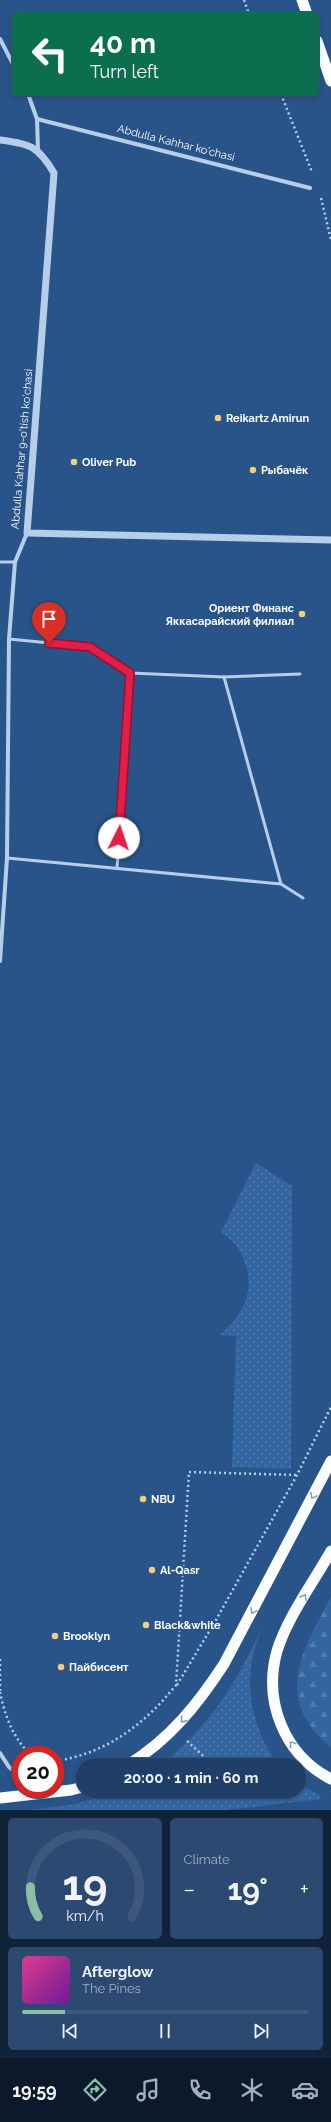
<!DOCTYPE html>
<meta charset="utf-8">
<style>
body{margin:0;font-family:Raleway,sans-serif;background:#2c4a71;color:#f1f3f6;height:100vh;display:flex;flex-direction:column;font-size:15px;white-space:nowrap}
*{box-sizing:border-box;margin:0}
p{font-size:13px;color:#a1afc0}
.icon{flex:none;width:22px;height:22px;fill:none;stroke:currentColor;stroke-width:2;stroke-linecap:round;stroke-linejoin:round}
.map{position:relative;height:1810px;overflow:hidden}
.sheet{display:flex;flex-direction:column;gap:8px;padding:8px;background:#112339;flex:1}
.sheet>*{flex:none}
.top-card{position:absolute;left:12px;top:12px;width:307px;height:84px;border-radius:6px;box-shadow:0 2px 6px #0003,0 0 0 1px #3c587c;background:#0b6e4f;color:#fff;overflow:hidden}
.speed{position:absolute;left:12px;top:1746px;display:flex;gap:8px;font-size:20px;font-weight:700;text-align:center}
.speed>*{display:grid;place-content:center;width:52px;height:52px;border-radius:50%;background:#1f3f68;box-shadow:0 2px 6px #0003,0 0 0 1px #3c587c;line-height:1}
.speed .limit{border:6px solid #d22;background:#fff;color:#111}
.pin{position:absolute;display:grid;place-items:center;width:34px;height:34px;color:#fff;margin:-41px -17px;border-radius:50% 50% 50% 0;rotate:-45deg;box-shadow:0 0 4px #0007}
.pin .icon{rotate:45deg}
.me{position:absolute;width:44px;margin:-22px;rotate:4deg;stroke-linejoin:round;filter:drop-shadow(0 0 3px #0008)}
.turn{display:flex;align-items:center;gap:14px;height:84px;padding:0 12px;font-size:18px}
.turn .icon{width:52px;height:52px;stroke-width:2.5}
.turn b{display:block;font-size:28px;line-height:34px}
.big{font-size:30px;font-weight:700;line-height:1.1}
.sheet .tile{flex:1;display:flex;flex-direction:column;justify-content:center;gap:6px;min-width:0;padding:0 14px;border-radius:6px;background:#2c4a71}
.sheet .dial{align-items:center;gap:0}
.dial svg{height:104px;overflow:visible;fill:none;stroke:#3c587c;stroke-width:7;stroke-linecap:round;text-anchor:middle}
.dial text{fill:#f1f3f6;stroke:none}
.song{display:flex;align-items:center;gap:12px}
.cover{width:48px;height:48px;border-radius:6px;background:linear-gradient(135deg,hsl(330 70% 55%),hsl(280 70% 35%))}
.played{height:4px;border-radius:2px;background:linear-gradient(90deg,#8abfa5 15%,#3c587c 15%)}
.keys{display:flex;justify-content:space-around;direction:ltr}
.heat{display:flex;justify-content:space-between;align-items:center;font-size:22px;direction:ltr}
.sheet .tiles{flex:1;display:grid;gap:8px;grid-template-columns:1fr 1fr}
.tile:last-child{grid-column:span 2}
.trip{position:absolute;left:76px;top:1758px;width:230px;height:40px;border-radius:20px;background:#1f3f68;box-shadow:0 2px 6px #0003,0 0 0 1px #3c587c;font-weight:700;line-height:40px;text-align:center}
.tabs{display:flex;height:64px;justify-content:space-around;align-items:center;background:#0c192a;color:#a1afc0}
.tabs .icon{width:28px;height:28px}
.tabs .selected{color:#8abfa5}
.tabs b{font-size:18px;color:#f1f3f6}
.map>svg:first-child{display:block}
.grass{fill:url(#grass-dots)}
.forest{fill:url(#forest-firs)}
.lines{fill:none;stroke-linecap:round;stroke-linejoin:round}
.path{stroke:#b6cee9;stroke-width:2.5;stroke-dasharray:2 3;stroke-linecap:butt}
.service{stroke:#b6cee9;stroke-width:3}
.minor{stroke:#b6cee9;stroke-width:4}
.tertiary{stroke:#b6cee9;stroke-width:7}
.trunk{stroke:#fcfdfe;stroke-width:11}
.trunk-bridge{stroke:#fcfdfe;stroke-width:11}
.oneway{stroke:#88a0be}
.route-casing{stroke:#92132f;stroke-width:10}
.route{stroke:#e11d48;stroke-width:7}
.poi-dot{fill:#f0ce7d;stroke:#29548a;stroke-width:1.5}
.labels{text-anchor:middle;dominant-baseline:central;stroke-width:4;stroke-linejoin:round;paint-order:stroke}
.street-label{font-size:11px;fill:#fff;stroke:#29548a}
.poi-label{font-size:11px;font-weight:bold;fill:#fff;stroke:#29548a;text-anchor:start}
</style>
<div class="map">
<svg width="331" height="1810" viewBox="0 0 331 1810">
<defs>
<pattern id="grass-dots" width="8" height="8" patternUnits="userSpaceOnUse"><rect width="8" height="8" fill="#3366a1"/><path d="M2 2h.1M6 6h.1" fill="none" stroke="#527daf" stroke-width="1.8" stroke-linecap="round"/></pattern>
<pattern id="forest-firs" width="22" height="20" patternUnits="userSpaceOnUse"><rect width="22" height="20" fill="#3366a1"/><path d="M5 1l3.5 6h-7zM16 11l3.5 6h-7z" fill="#527daf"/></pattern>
</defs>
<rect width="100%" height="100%" fill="#29548a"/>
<g class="grass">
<path d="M256,1163L292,1186L291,1469L232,1467L236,1336L220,1335C248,1311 259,1281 237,1247C233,1241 226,1236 221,1232Z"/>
<path d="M264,1623C259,1635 254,1648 252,1661C245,1696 257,1738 279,1765H162C213,1722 237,1682 264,1623Z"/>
<polygon points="299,1784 321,1796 320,1799 227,1810 30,1810 76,1804 116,1791 299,1791"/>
</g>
<path class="forest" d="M331,1597V1748C273,1697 301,1653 331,1597Z"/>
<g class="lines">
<g class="path">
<polyline points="244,0 249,14"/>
<polyline points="281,94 312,172"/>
<polyline points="321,198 331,240"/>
<polyline points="0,1659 0,1691"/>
<polyline points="177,1685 216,1620 297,1475 331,1407"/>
<path d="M0,1692C4,1713 14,1742 32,1755"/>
<polyline points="187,1741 213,1765"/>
<path d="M55,1761C106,1754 145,1724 176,1685L189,1472L297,1475"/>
</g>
<g class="service">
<polyline points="0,562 15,562"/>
<polyline points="9,639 90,647 130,673 224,677 300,674"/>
<polyline points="224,677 281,884"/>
<polyline points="7,858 281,884 303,898"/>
<polyline points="117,868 130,673"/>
</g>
<g class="minor">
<polyline points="0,39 14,66"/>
<polyline points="28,94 37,119 38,150"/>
<polyline points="37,119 310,188"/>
<polyline points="0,961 7,858 9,639 15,562 27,533"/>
<polyline points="0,1753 9,1767 21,1777"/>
</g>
<path class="tertiary" d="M0,140C31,144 38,146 54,173L27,533L331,540"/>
<g class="trunk">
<polyline points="302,0 307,14"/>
<polyline points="317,41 331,81"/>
<path d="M128,1765C170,1739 198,1704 224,1664L331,1461"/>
<polyline points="0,1798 71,1790 83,1787"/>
</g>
<path class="trunk-bridge" d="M331,1551C313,1583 288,1616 277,1651C263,1701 284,1755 331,1779"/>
</g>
<defs><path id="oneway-chevron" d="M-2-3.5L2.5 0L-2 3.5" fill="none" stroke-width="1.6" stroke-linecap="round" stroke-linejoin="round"/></defs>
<g class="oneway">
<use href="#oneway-chevron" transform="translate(313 1496) rotate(118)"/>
<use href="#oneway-chevron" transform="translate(304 1597) rotate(-60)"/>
<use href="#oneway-chevron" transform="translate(253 1611) rotate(118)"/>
<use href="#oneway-chevron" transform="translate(183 1720) rotate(132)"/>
<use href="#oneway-chevron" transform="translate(292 1744) rotate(-126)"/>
</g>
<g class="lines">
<g class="route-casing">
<polyline id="route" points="49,643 90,647 130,673 119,838"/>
</g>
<use href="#route" class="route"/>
</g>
<g class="poi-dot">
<circle cx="218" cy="418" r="4"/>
<circle cx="74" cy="462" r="4"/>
<circle cx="253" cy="470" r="4"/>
<circle cx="302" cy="614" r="4"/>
<circle cx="143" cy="1499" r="4"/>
<circle cx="152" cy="1570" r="4"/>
<circle cx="146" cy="1625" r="4"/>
<circle cx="55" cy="1636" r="4"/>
<circle cx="61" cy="1667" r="4"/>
</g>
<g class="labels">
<g class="street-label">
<text transform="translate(176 143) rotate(14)">Abdulla Kahhar ko'chasi</text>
<text transform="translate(22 449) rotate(-85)">Abdulla Kahhar 9-o'tish ko'chasi</text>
</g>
<g class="poi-label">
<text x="226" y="418">Reikartz Amirun</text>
<text x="82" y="462">Oliver Pub</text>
<text x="261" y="470">Рыбачёк</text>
<text x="294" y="608" text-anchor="end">Ориент Финанс<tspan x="294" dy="13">Яккасарайский филиал</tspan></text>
<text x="151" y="1499">NBU</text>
<text x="160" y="1570">Al-Qasr</text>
<text x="154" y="1625">Black&amp;white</text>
<text x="63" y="1636">Brooklyn</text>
<text x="69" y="1667">Пайбисент</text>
</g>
</g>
</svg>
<div class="speed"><div class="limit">20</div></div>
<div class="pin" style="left:49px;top:643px;background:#d93025"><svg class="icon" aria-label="arrive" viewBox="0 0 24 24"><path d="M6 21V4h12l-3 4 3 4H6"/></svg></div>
<svg class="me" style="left:119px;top:838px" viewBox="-20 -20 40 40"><circle r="19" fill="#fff"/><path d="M0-13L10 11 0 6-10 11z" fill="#e11d48"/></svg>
<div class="trip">20:00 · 1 min · 60 m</div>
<div class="top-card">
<div class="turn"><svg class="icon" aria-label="left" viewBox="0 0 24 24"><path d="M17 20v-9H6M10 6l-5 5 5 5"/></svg><div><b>40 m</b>Turn left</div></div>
</div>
</div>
<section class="sheet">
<div class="tiles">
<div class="tile dial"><svg viewBox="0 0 100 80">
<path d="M14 69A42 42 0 1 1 86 69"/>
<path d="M14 69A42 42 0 0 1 8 46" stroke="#8abfa5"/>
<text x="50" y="56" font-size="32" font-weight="700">19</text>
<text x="50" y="72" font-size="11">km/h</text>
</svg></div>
<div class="tile"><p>Climate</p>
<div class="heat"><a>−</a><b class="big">19°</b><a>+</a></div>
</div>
<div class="tile">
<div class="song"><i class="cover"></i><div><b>Afterglow</b><p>The Pines</p></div></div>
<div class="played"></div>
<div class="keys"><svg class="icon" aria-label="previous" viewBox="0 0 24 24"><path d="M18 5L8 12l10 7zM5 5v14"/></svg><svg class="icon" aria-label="pause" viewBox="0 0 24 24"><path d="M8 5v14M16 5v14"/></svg><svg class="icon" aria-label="next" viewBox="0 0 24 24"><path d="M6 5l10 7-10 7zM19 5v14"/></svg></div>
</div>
</div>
</section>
<nav class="tabs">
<b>19:59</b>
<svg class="icon selected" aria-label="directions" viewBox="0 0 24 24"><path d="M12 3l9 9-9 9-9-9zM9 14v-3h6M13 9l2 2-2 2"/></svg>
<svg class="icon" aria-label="music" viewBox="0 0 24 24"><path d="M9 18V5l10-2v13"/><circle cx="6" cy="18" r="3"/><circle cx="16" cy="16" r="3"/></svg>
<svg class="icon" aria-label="phone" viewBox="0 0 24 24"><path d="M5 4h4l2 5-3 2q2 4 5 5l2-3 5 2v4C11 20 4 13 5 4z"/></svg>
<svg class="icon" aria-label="climate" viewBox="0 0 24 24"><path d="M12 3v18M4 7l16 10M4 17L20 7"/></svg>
<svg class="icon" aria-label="car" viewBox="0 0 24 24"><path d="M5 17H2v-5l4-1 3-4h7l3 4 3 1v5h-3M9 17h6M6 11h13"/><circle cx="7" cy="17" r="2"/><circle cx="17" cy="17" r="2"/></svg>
</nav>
